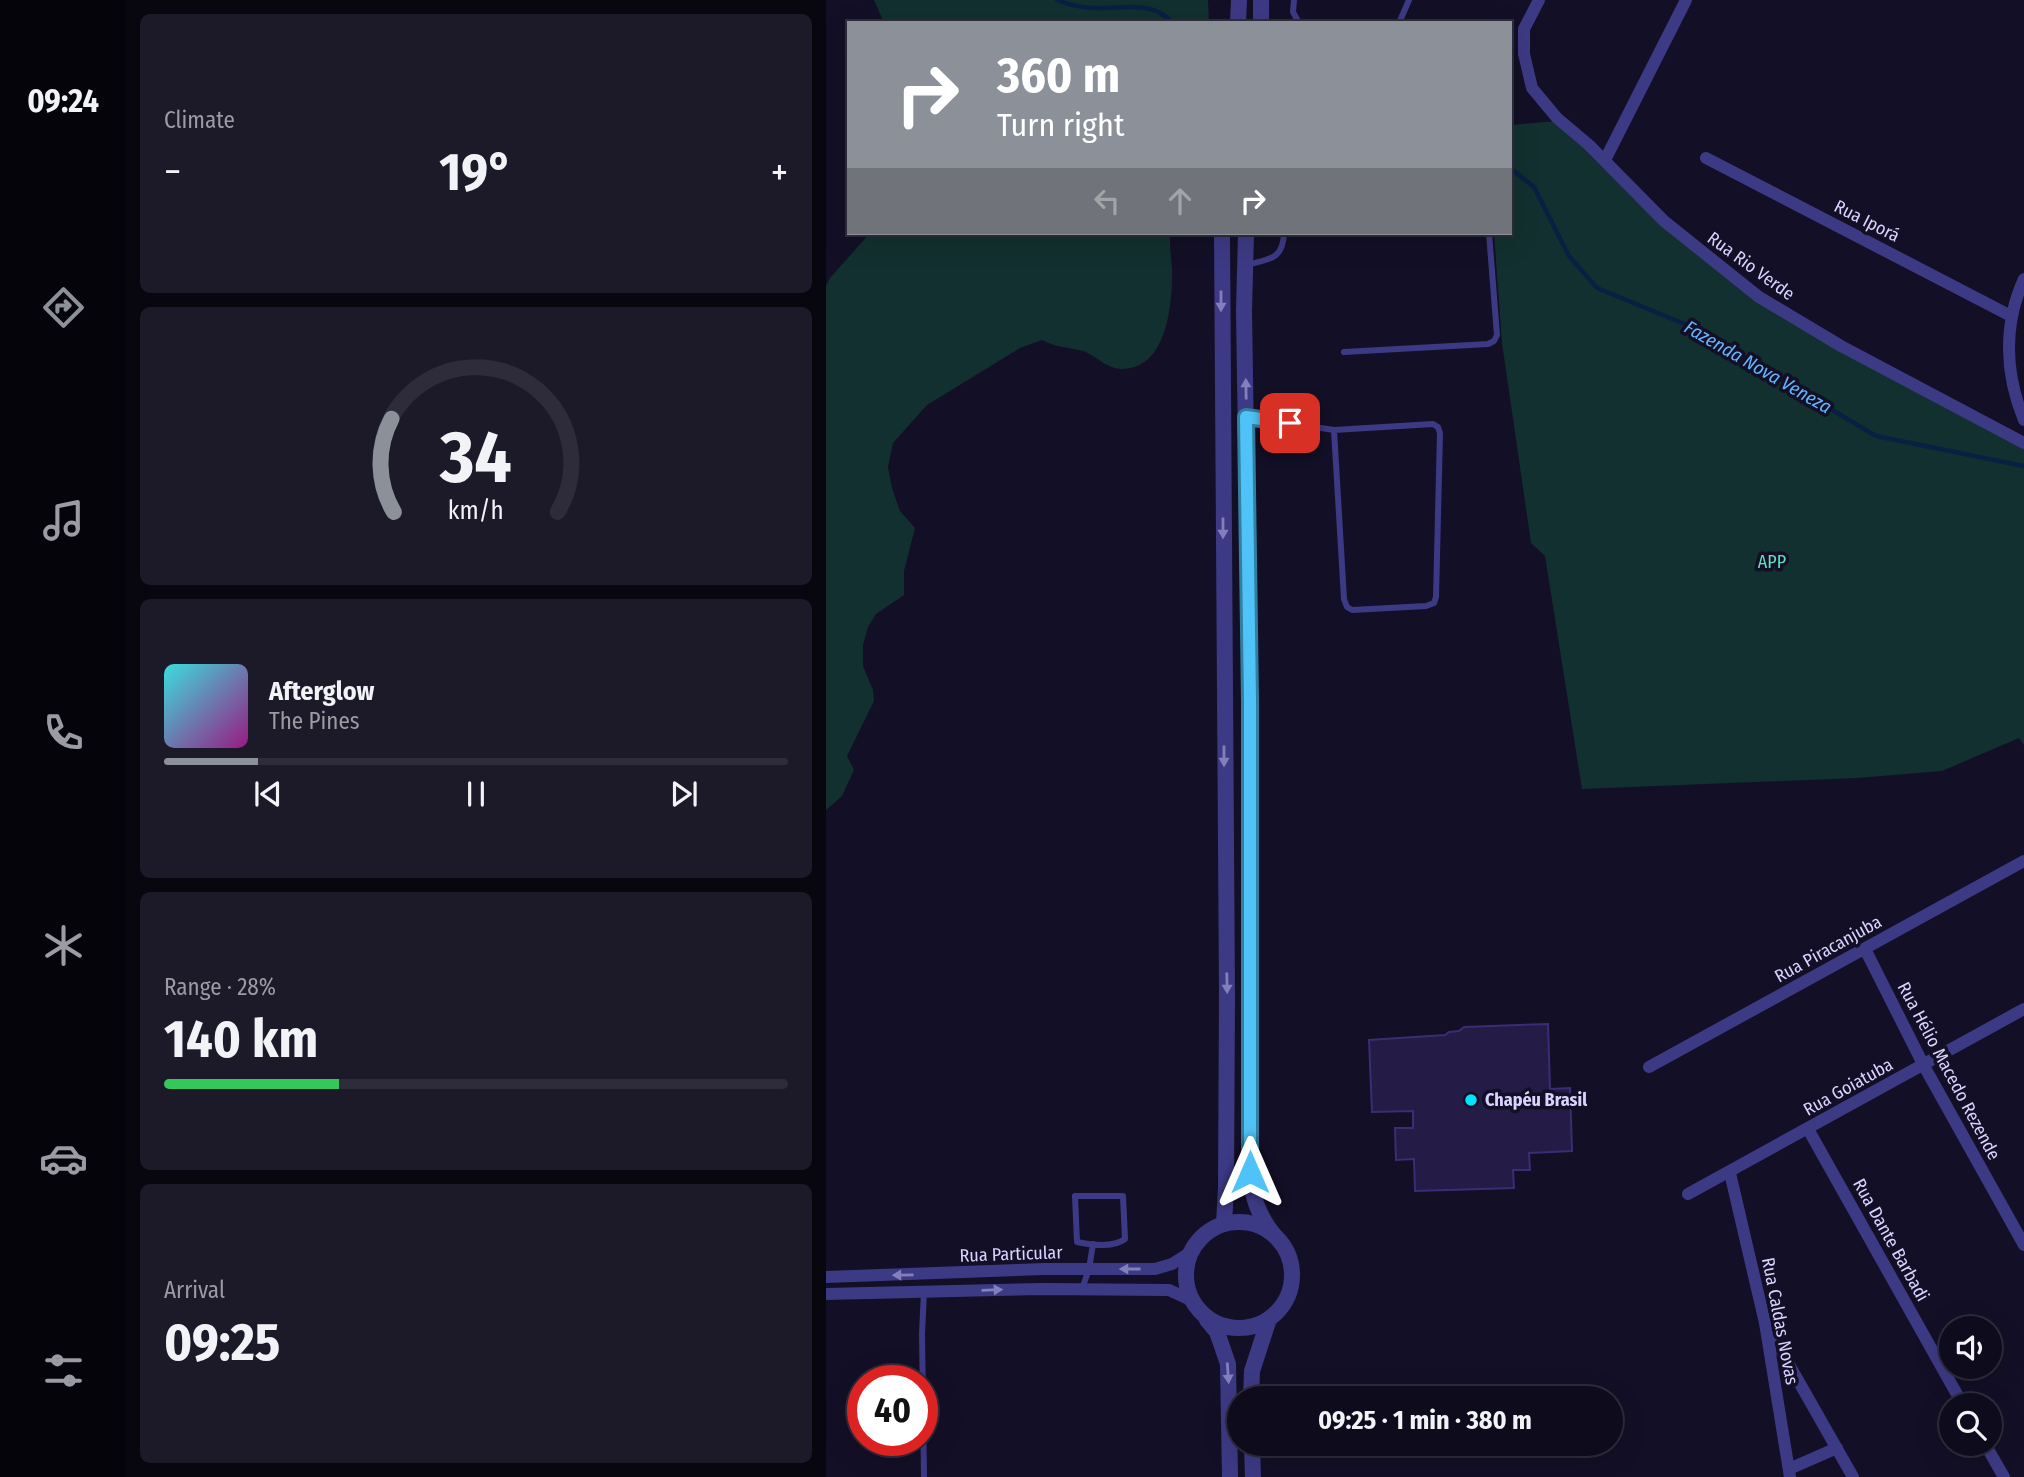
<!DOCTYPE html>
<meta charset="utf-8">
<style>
body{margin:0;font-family:"Fira Sans Condensed",sans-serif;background:#1c1929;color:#f1f3f6;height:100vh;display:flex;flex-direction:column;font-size:26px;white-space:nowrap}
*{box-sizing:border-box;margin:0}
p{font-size:23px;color:#9b9ba3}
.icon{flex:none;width:38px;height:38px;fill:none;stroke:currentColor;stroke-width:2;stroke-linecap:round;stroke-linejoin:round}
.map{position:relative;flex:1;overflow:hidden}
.sheet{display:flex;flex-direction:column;gap:14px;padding:14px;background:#08060f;width:700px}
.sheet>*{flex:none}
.guide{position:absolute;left:21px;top:21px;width:665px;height:214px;border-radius:0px;box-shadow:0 7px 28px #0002,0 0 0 2px #2e2b3b;background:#8c9099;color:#fff;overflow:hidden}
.buttons{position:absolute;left:1113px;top:1316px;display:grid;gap:14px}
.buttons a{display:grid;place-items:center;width:63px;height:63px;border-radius:50%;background:#0e0b1c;box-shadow:0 7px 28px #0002,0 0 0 2px #2e2b3b;font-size:35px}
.speed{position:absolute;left:21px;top:1365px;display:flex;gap:14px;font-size:35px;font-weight:700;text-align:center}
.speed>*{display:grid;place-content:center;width:91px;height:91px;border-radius:50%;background:#0e0b1c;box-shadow:0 7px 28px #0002,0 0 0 2px #2e2b3b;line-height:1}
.speed .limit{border:10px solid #d22;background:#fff;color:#111}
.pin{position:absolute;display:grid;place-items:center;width:60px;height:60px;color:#fff;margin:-30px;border-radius:14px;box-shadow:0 4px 10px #0006}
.me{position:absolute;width:77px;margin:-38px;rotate:0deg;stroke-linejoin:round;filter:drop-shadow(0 0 5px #0008)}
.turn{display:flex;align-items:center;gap:24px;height:147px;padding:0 35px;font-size:32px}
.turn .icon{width:91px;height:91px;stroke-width:2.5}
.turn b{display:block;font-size:49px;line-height:60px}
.lanes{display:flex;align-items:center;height:66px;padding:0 35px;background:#0003;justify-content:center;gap:35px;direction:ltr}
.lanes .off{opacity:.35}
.big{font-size:52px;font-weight:700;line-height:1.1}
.sheet .card{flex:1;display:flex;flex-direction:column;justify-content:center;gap:10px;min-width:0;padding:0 24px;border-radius:10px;background:#1c1929}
.sheet .dial{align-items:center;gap:0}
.dial svg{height:182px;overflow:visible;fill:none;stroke:#2e2b3b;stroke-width:7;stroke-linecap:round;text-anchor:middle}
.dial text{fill:#f1f3f6;stroke:none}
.song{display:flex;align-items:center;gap:21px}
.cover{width:84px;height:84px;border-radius:10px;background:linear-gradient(135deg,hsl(180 70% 55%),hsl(310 70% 35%))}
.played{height:7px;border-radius:4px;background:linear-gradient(90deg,#8c9099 15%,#2e2b3b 15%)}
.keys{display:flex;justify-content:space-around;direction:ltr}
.heat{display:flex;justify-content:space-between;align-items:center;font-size:38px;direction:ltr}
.charge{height:10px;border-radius:5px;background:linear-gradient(90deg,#34c759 28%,#2e2b3b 0)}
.trip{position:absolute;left:401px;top:1386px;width:396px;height:70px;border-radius:35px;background:#0e0b1c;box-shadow:0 7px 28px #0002,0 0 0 2px #2e2b3b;font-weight:700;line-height:70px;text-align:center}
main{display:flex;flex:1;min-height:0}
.menu{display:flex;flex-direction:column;width:126px;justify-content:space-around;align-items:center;background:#06040b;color:#9b9ba3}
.menu .icon{width:49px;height:49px}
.menu .selected{color:#8c9099}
.menu b{font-size:32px;color:#f1f3f6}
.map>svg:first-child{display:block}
.green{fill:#12302f}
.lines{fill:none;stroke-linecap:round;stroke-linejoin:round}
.stream{stroke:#0a1f44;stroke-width:4.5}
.building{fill:#241b47;stroke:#3b2d73;stroke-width:2}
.service{stroke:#3d3a85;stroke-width:6}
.minor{stroke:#3d3a85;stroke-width:12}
.tertiary{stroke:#3d3a85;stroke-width:16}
.oneway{fill:#837fbc}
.route-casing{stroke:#337fa1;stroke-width:18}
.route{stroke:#4fc3f7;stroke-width:12}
.poi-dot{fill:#00e5ff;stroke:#130f26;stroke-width:2.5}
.labels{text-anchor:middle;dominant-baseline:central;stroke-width:7;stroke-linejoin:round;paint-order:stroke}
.street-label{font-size:18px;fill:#d9d4ff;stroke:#130f26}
.park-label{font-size:18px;fill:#5fe0c0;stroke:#130f26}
.poi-label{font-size:18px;font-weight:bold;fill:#d9d4ff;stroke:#130f26;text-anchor:start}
.water-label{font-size:19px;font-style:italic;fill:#62b6ff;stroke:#130f26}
</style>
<main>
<nav class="menu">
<b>09:24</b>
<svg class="icon selected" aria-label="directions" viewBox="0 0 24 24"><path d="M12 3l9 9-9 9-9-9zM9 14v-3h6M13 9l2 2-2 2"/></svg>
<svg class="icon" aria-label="music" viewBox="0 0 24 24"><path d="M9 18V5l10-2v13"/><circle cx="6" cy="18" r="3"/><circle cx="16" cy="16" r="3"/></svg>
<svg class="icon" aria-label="phone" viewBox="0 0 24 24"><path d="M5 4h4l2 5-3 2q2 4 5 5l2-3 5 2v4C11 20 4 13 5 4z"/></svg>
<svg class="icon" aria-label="climate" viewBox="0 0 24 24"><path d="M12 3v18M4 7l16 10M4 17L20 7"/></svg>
<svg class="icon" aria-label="car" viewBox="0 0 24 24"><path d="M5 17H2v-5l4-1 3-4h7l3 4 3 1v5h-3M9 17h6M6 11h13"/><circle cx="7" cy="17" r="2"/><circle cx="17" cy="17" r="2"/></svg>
<svg class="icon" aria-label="filters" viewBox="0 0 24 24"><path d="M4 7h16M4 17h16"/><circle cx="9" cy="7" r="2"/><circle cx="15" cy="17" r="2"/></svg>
</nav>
<section class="sheet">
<div class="card"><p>Climate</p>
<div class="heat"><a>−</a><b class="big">19°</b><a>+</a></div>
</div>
<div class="card dial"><svg viewBox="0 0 100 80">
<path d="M14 69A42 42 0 1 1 86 69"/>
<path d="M14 69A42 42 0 0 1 13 28" stroke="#8c9099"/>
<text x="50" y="56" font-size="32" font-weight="700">34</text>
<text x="50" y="72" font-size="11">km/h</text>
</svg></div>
<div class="card">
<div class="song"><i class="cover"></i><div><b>Afterglow</b><p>The Pines</p></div></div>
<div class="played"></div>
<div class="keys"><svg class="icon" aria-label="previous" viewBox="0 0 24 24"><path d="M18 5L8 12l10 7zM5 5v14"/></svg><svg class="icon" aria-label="pause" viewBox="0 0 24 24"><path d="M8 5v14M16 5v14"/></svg><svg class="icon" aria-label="next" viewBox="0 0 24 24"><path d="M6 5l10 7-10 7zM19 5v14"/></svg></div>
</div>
<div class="card"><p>Range · 28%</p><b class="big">140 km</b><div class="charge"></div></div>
<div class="card"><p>Arrival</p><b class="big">09:25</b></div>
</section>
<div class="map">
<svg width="1198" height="1477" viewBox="0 0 1198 1477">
<rect width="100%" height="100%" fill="#130f26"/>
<g class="green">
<polygon points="48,0 382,0 383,23 58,23"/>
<polygon points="731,121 928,300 1198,444 1198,745 1193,738 1116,771 1031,778 756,789 719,556 705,543 676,343 668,233 684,233 684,125"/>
<path d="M44,233H344C343,249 347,265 346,281C345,313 338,369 296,369C279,368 271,356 257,351C242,347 231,348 216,340L194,348L101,405L67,443L62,467L66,488L74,511L89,528L78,571V595L50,614L42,627L37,645V666L47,690L48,701L21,756L28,770L16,796L0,810V286L4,278Z"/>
</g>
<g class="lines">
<g class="stream">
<path d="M231,0C244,5 260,9 274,8C300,8 328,1 347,23"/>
<polyline points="684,168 708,187 743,256 771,288 866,327 1050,436 1198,466"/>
</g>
</g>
<polygon class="building" points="722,1024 724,1089 744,1088 746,1151 703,1153 704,1170 687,1170 688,1188 589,1191 588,1159 570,1160 569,1128 587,1128 587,1111 546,1112 543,1040 619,1035 623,1032 633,1031 638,1027"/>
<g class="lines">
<g class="service">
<polyline points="468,0 467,12 473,23"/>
<polyline points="573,23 583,0"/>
<path d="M420,265C443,259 457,260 458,233"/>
<polyline points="518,352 662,344 668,341 671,335 663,233"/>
<polyline points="422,417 508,430 518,599 521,607 526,610 600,606 608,603 610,597 614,433 612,427 607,424 508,430"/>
<path d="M249,1196H297L299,1239C287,1248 265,1245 251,1242Z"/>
<polyline points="256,1289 263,1269 267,1244"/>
<polyline points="98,1477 96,1333 98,1292"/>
</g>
<g class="minor">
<polyline points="713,0 698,29 698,54 706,88 731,118 763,145 838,221 933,297 1015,346 1198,443"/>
<polyline points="880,158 1185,316"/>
<polyline points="779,160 860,0"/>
<path d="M1198,279C1177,325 1179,374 1198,420"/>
<polyline points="1039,949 1098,1066 1198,1245"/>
<polyline points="823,1067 1198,861"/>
<polyline points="982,1129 1137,1405"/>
<polyline points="904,1173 939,1323 964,1477"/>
<polyline points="862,1194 1198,1009"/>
<polyline points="0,1277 218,1269 329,1269 346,1264 368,1250"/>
<polyline points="0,1294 217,1289 343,1290 367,1301"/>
<polyline points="944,1331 1027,1477"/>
<polyline points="1159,1444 1178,1477"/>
<polyline points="963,1469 1011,1448"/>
</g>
<g class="tertiary">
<polyline points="412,23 413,0"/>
<polyline points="435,23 435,0"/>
<polyline points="396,233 401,995 400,1188 398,1224"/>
<path d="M420,233L418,311L424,701V1172C426,1197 432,1215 448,1235"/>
<circle cx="413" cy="1275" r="53"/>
<polyline points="381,1320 391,1332 402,1364 404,1477"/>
<polyline points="425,1398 426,1371 443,1319"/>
<polyline points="426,1444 427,1477"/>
</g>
</g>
<defs><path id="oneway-solid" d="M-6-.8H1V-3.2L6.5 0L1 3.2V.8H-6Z" transform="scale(1.75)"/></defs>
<g class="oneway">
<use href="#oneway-solid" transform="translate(395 301) rotate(90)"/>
<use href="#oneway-solid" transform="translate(420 389) rotate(-91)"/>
<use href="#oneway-solid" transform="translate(397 528) rotate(90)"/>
<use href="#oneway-solid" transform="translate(398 756) rotate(90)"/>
<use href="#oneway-solid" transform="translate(401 983) rotate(89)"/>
<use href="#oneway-solid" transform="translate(304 1269) rotate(-180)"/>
<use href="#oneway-solid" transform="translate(77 1275) rotate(179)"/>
<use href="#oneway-solid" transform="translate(166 1290) rotate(-2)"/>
<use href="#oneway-solid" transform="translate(402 1373) rotate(86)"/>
</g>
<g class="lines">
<g class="route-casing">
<polyline id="route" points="424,1172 424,701 420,417 464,423"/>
</g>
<use href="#route" class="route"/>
</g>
<circle class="poi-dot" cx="645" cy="1100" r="7"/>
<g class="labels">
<g class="street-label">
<text transform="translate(1041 221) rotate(27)">Rua Iporá</text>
<text transform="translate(925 266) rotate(36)">Rua Rio Verde</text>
<text transform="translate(1002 949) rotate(-29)">Rua Piracanjuba</text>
<text transform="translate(1123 1071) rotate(62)">Rua Hélio Macedo Rezende</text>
<text transform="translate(1022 1087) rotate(-29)">Rua Goiatuba</text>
<text transform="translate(1065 1240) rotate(61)">Rua Dante Barbadi</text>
<text transform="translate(185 1254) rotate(-2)">Rua Particular</text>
<text transform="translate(954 1321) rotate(79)">Rua Caldas Novas</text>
</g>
<g class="park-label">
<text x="946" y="562">APP</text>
</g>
<g class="poi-label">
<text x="659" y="1100">Chapéu Brasil</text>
</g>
<g class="water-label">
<text transform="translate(932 367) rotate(30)">Fazenda Nova Veneza</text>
</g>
</g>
</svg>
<div class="buttons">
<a><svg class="icon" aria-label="sound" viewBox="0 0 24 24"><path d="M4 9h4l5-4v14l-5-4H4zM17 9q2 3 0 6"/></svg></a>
<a><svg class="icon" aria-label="search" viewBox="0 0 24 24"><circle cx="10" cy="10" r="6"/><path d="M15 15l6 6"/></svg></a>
</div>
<div class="speed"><div class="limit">40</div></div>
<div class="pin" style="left:464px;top:423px;background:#d93025"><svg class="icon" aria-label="arrive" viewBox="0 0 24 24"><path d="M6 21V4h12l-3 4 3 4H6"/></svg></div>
<svg class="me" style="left:424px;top:1172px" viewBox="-20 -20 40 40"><path d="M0-17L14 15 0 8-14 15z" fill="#4fc3f7" stroke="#fff" stroke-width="4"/></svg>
<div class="trip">09:25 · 1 min · 380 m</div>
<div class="guide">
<div class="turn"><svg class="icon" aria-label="right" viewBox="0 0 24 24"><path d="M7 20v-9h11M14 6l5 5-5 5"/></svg><div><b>360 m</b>Turn right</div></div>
<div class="lanes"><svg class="icon off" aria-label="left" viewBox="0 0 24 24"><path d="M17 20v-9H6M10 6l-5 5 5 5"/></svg><svg class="icon off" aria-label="ahead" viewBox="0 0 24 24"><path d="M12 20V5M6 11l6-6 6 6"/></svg><svg class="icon" aria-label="right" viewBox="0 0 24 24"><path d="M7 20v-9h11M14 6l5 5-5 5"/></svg></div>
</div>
</div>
</main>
